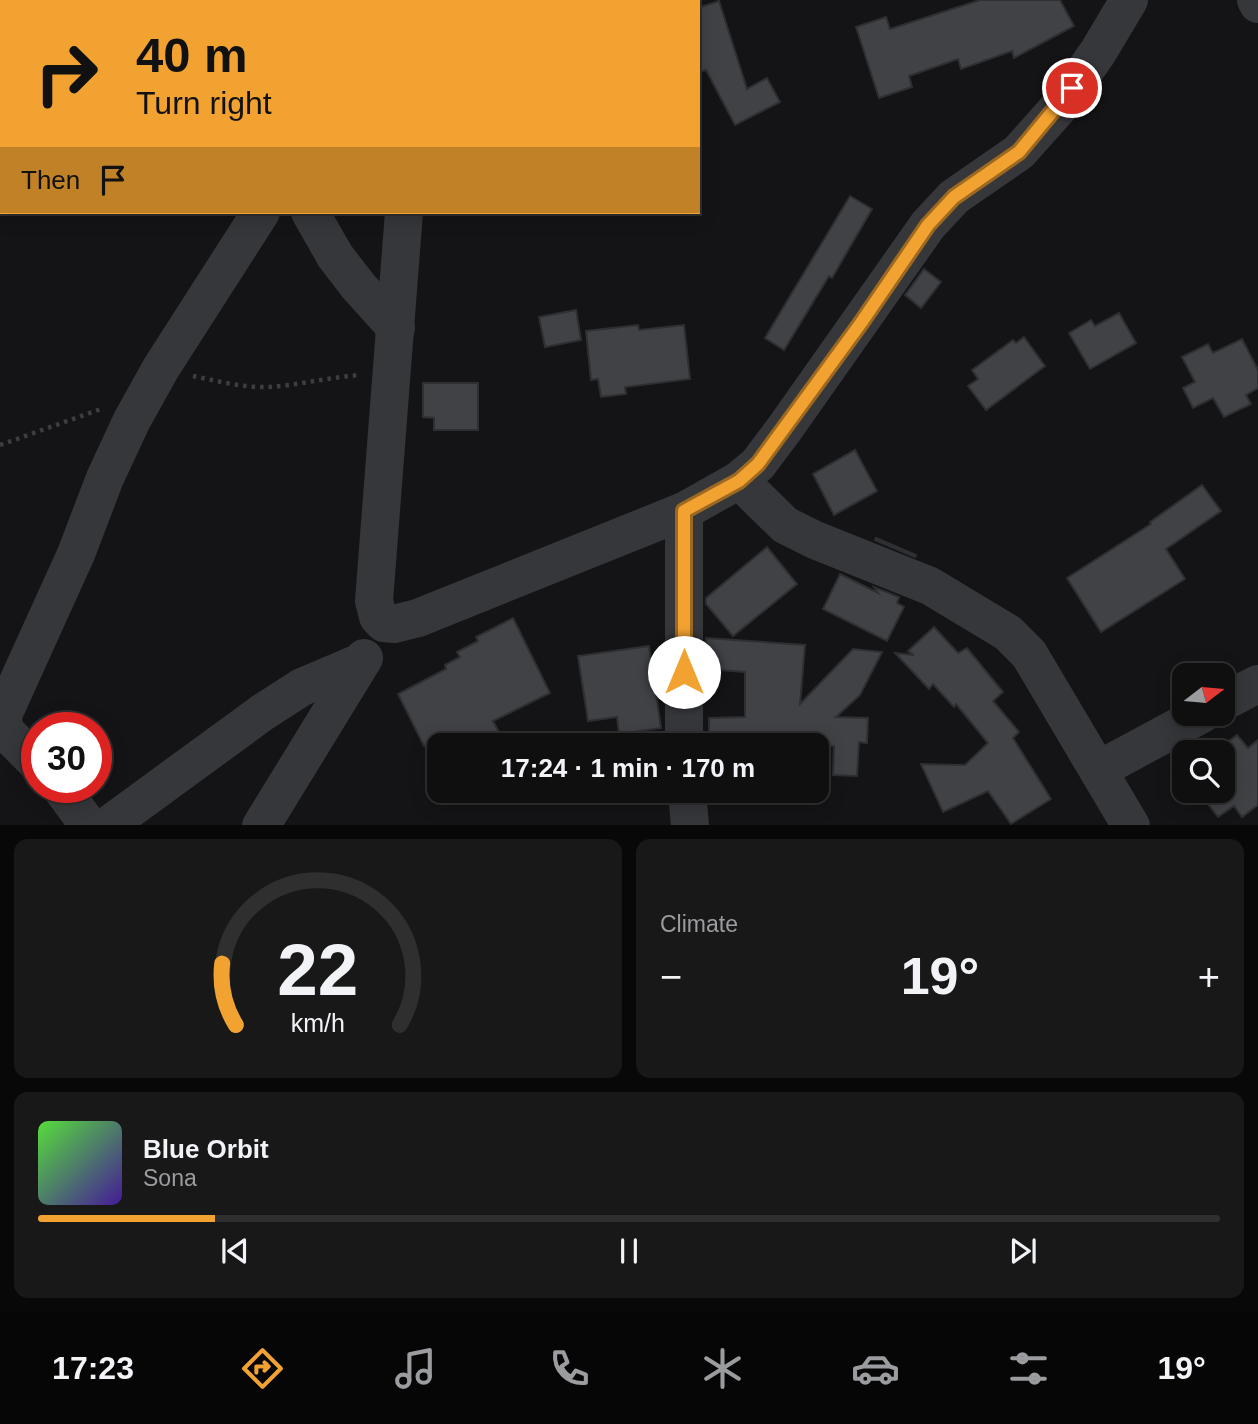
<!DOCTYPE html>
<meta charset="utf-8">
<style>
body{margin:0;font-family:Arial,sans-serif;background:#181819;color:#f1f3f6;height:100vh;display:flex;flex-direction:column;font-size:26px;white-space:nowrap}
*{box-sizing:border-box;margin:0}
p{font-size:23px;color:#9b9c9f}
.icon{flex:none;width:38px;height:38px;fill:none;stroke:currentColor;stroke-width:2;stroke-linecap:round;stroke-linejoin:round}
.map{position:relative;height:825px;overflow:hidden}
.panel{display:flex;flex-direction:column;gap:14px;padding:14px;background:#080809;flex:1}
.panel>*{flex:none}
.top-card{position:absolute;left:0px;top:0px;width:700px;height:214px;box-shadow:0 4px 18px #0003,0 0 0 2px #2f2f30;background:#f1a231;color:#111;overflow:hidden}
.needle{width:46px;rotate:74deg}
.tools{position:absolute;left:1172px;top:663px;display:grid;gap:14px}
.tools a{display:grid;place-items:center;width:63px;height:63px;border-radius:14px;background:#0f0f10;box-shadow:0 4px 18px #0003,0 0 0 2px #2f2f30;font-size:35px}
.speed{position:absolute;left:21px;top:712px;display:flex;gap:14px;font-size:35px;font-weight:700;text-align:center}
.speed>*{display:grid;place-content:center;width:91px;height:91px;border-radius:50%;background:#0f0f10;box-shadow:0 4px 18px #0003,0 0 0 2px #2f2f30;line-height:1}
.speed .limit{border:10px solid #d22;background:#fff;color:#111}
.pin{position:absolute;display:grid;place-items:center;width:60px;height:60px;color:#fff;margin:-30px;border:4px solid #fff;border-radius:50%;box-shadow:0 2px 7px #0007}
.me{position:absolute;width:77px;margin:-38px;rotate:0deg;stroke-linejoin:round;filter:drop-shadow(0 0 5px #0008)}
.turn{display:flex;align-items:center;gap:24px;height:147px;padding:0 21px;font-size:32px}
.turn .icon{width:91px;height:91px;stroke-width:2.5}
.turn b{display:block;font-size:49px;line-height:60px}
.then{display:flex;align-items:center;height:66px;padding:0 21px;background:#0003;gap:14px;font-size:26px}
.big{font-size:52px;font-weight:600;line-height:1.1}
.panel .card{flex:1;display:flex;flex-direction:column;justify-content:center;gap:10px;min-width:0;padding:0 24px;border-radius:14px;background:#181819}
.panel .dial{align-items:center;gap:0}
.dial svg{height:182px;overflow:visible;fill:none;stroke:#2f2f30;stroke-width:7;stroke-linecap:round;text-anchor:middle}
.dial text{fill:#f1f3f6;stroke:none}
.song{display:flex;align-items:center;gap:21px}
.cover{width:84px;height:84px;border-radius:10px;background:linear-gradient(135deg,hsl(110 70% 55%),hsl(260 70% 35%))}
.played{height:7px;border-radius:4px;background:linear-gradient(90deg,#f1a231 15%,#2f2f30 15%)}
.keys{display:flex;justify-content:space-around;direction:ltr}
.heat{display:flex;justify-content:space-between;align-items:center;font-size:38px;direction:ltr}
.panel .tiles{flex:1;display:grid;gap:14px;grid-template-columns:1fr 1fr}
.card:last-child{grid-column:span 2}
.trip{position:absolute;left:427px;top:733px;width:402px;height:70px;border-radius:14px;background:#0f0f10;box-shadow:0 4px 18px #0003,0 0 0 2px #2f2f30;font-weight:600;line-height:70px;text-align:center}
.tab-bar{display:flex;height:112px;justify-content:space-around;align-items:center;background:#060606;color:#9b9c9f}
.tab-bar .icon{width:49px;height:49px}
.tab-bar .current{color:#f1a231}
.tab-bar b{font-size:32px;color:#f1f3f6}
.map>svg:first-child{display:block}
.building{fill:#404246;stroke:#2e2f32;stroke-width:2}
.lines{fill:none;stroke-linecap:round;stroke-linejoin:round}
.path{stroke:#3b3e42;stroke-width:4.5;stroke-dasharray:3.5 5;stroke-linecap:butt}
.minor{stroke:#35373b;stroke-width:38}
.route-casing{stroke:#9d6920;stroke-width:18}
.route{stroke:#f1a231;stroke-width:12}
</style>
<div class="map">
<svg width="1258" height="826" viewBox="0 0 1258 826">
<rect width="100%" height="100%" fill="#141416"/>
<g class="building">
<polygon points="980,0 1060,0 1074,26 1014,58 1012,51 961,69 958,59 909,76 912,87 879,98 856,27 886,17 890,29"/>
<polygon points="719,1 747,89 767,78 780,102 735,125 706,70 698,72 698,8"/>
<polygon points="850,196 872,209 832,278 829,276 784,350 765,338"/>
<polygon points="924,269 941,282 921,308 905,295"/>
<polygon points="576,310 581,340 545,347 539,317"/>
<polygon points="1119,313 1136,343 1090,369 1069,333 1091,320 1095,326"/>
<polygon points="638,325 639,330 684,325 690,379 625,387 626,394 601,397 598,379 591,380 586,331"/>
<polygon points="1024,337 1045,366 986,410 968,386 978,379 972,370 1013,340 1016,343"/>
<polygon points="1242,339 1258,370 1258,388 1246,395 1251,404 1224,417 1213,398 1193,408 1183,388 1195,382 1182,357 1208,344 1213,353"/>
<polygon points="423,383 478,383 478,430 434,430 434,418 423,417"/>
<polygon points="855,450 877,491 834,515 813,474"/>
<polygon points="1202,485 1221,511 1166,549 1185,579 1101,632 1067,578 1151,524 1150,522"/>
<polygon points="876,538 916,555 915,557 875,540"/>
<polygon points="767,547 797,584 733,636 706,604 706,598"/>
<polygon points="840,574 878,593 874,587 899,597 897,603 904,607 887,641 823,609"/>
<polygon points="513,618 550,693 493,721 499,732 485,739 489,746 424,746 398,694 446,669 445,665 460,657 457,652 478,641 476,637"/>
<polygon points="934,627 958,653 967,648 1003,692 993,701 1019,732 1013,738 1051,799 1011,824 988,791 943,812 921,764 965,765 988,743 956,704 954,707 933,684 929,689 895,653 914,655 908,651"/>
<polygon points="706,638 805,645 800,704 853,649 882,652 860,695 836,717 868,718 867,743 859,742 857,776 833,775 834,746 709,746 709,718 745,717 745,672 706,669"/>
<polygon points="649,646 661,728 619,734 617,717 588,721 578,656"/>
<polygon points="1237,735 1248,748 1258,740 1258,805 1242,817 1234,806 1218,817 1198,791 1223,791 1223,752 1215,752"/>
</g>
<g class="lines">
<g class="path">
<path d="M193,376C217,381 244,388 269,387C299,385 330,377 361,375"/>
<polyline points="0,445 101,409"/>
</g>
<g class="minor">
<polyline points="113,0 115,2"/>
<polyline points="1256,0 1258,4"/>
<polyline points="413,2 413,0"/>
<polyline points="310,212 335,256 359,287 396,328"/>
<polyline points="404,212 374,601 378,617 384,623 394,624 418,618 684,511 739,480 758,464 785,428 928,225 954,197 1019,152 1060,106 1098,52 1129,0"/>
<polyline points="739,480 785,525 815,540 930,586 1008,633 1029,654 1131,826"/>
<polyline points="684,511 684,746"/>
<polyline points="1223,702 1258,684"/>
<polyline points="37,763 4,730 3,715 76,554 105,478 132,420 161,368 261,212"/>
<polyline points="1098,770 1202,714"/>
<polyline points="61,788 89,826"/>
<polyline points="687,791 690,826"/>
<polyline points="107,826 263,712 302,687 361,662"/>
<polyline points="261,826 364,658"/>
</g>
</g>
<g class="lines">
<g class="route-casing">
<polyline id="route" points="684,672 684,511 739,481 758,464 861,323 928,225 954,197 1019,152 1072,88"/>
</g>
<use href="#route" class="route"/>
</g>
</svg>
<div class="tools">
<a><svg class="needle" viewBox="-14 -14 28 28"><path d="M0-13l5 13h-10z" fill="#e53935"/><path d="M0 13l5-13h-10z" fill="#9b9c9f"/></svg></a>
<a><svg class="icon" aria-label="search" viewBox="0 0 24 24"><circle cx="10" cy="10" r="6"/><path d="M15 15l6 6"/></svg></a>
</div>
<div class="speed"><div class="limit">30</div></div>
<div class="pin" style="left:1072px;top:88px;background:#d93025"><svg class="icon" aria-label="arrive" viewBox="0 0 24 24"><path d="M6 21V4h12l-3 4 3 4H6"/></svg></div>
<svg class="me" style="left:684px;top:672px" viewBox="-20 -20 40 40"><circle r="19" fill="#fff"/><path d="M0-13L10 11 0 6-10 11z" fill="#f1a231"/></svg>
<div class="trip">17:24 · 1 min · 170 m</div>
<div class="top-card">
<div class="turn"><svg class="icon" aria-label="right" viewBox="0 0 24 24"><path d="M7 20v-9h11M14 6l5 5-5 5"/></svg><div><b>40 m</b>Turn right</div></div>
<div class="then">Then<svg class="icon" aria-label="arrive" viewBox="0 0 24 24"><path d="M6 21V4h12l-3 4 3 4H6"/></svg></div>
</div>
</div>
<section class="panel">
<div class="tiles">
<div class="card dial"><svg viewBox="0 0 100 80">
<path d="M14 69A42 42 0 1 1 86 69"/>
<path d="M14 69A42 42 0 0 1 8 42" stroke="#f1a231"/>
<text x="50" y="56" font-size="32" font-weight="700">22</text>
<text x="50" y="72" font-size="11">km/h</text>
</svg></div>
<div class="card"><p>Climate</p>
<div class="heat"><a>−</a><b class="big">19°</b><a>+</a></div>
</div>
<div class="card">
<div class="song"><i class="cover"></i><div><b>Blue Orbit</b><p>Sona</p></div></div>
<div class="played"></div>
<div class="keys"><svg class="icon" aria-label="previous" viewBox="0 0 24 24"><path d="M18 5L8 12l10 7zM5 5v14"/></svg><svg class="icon" aria-label="pause" viewBox="0 0 24 24"><path d="M8 5v14M16 5v14"/></svg><svg class="icon" aria-label="next" viewBox="0 0 24 24"><path d="M6 5l10 7-10 7zM19 5v14"/></svg></div>
</div>
</div>
</section>
<nav class="tab-bar">
<b>17:23</b>
<svg class="icon current" aria-label="directions" viewBox="0 0 24 24"><path d="M12 3l9 9-9 9-9-9zM9 14v-3h6M13 9l2 2-2 2"/></svg>
<svg class="icon" aria-label="music" viewBox="0 0 24 24"><path d="M9 18V5l10-2v13"/><circle cx="6" cy="18" r="3"/><circle cx="16" cy="16" r="3"/></svg>
<svg class="icon" aria-label="phone" viewBox="0 0 24 24"><path d="M5 4h4l2 5-3 2q2 4 5 5l2-3 5 2v4C11 20 4 13 5 4z"/></svg>
<svg class="icon" aria-label="climate" viewBox="0 0 24 24"><path d="M12 3v18M4 7l16 10M4 17L20 7"/></svg>
<svg class="icon" aria-label="car" viewBox="0 0 24 24"><path d="M5 17H2v-5l4-1 3-4h7l3 4 3 1v5h-3M9 17h6M6 11h13"/><circle cx="7" cy="17" r="2"/><circle cx="17" cy="17" r="2"/></svg>
<svg class="icon" aria-label="filters" viewBox="0 0 24 24"><path d="M4 7h16M4 17h16"/><circle cx="9" cy="7" r="2"/><circle cx="15" cy="17" r="2"/></svg>
<b>19°</b>
</nav>
